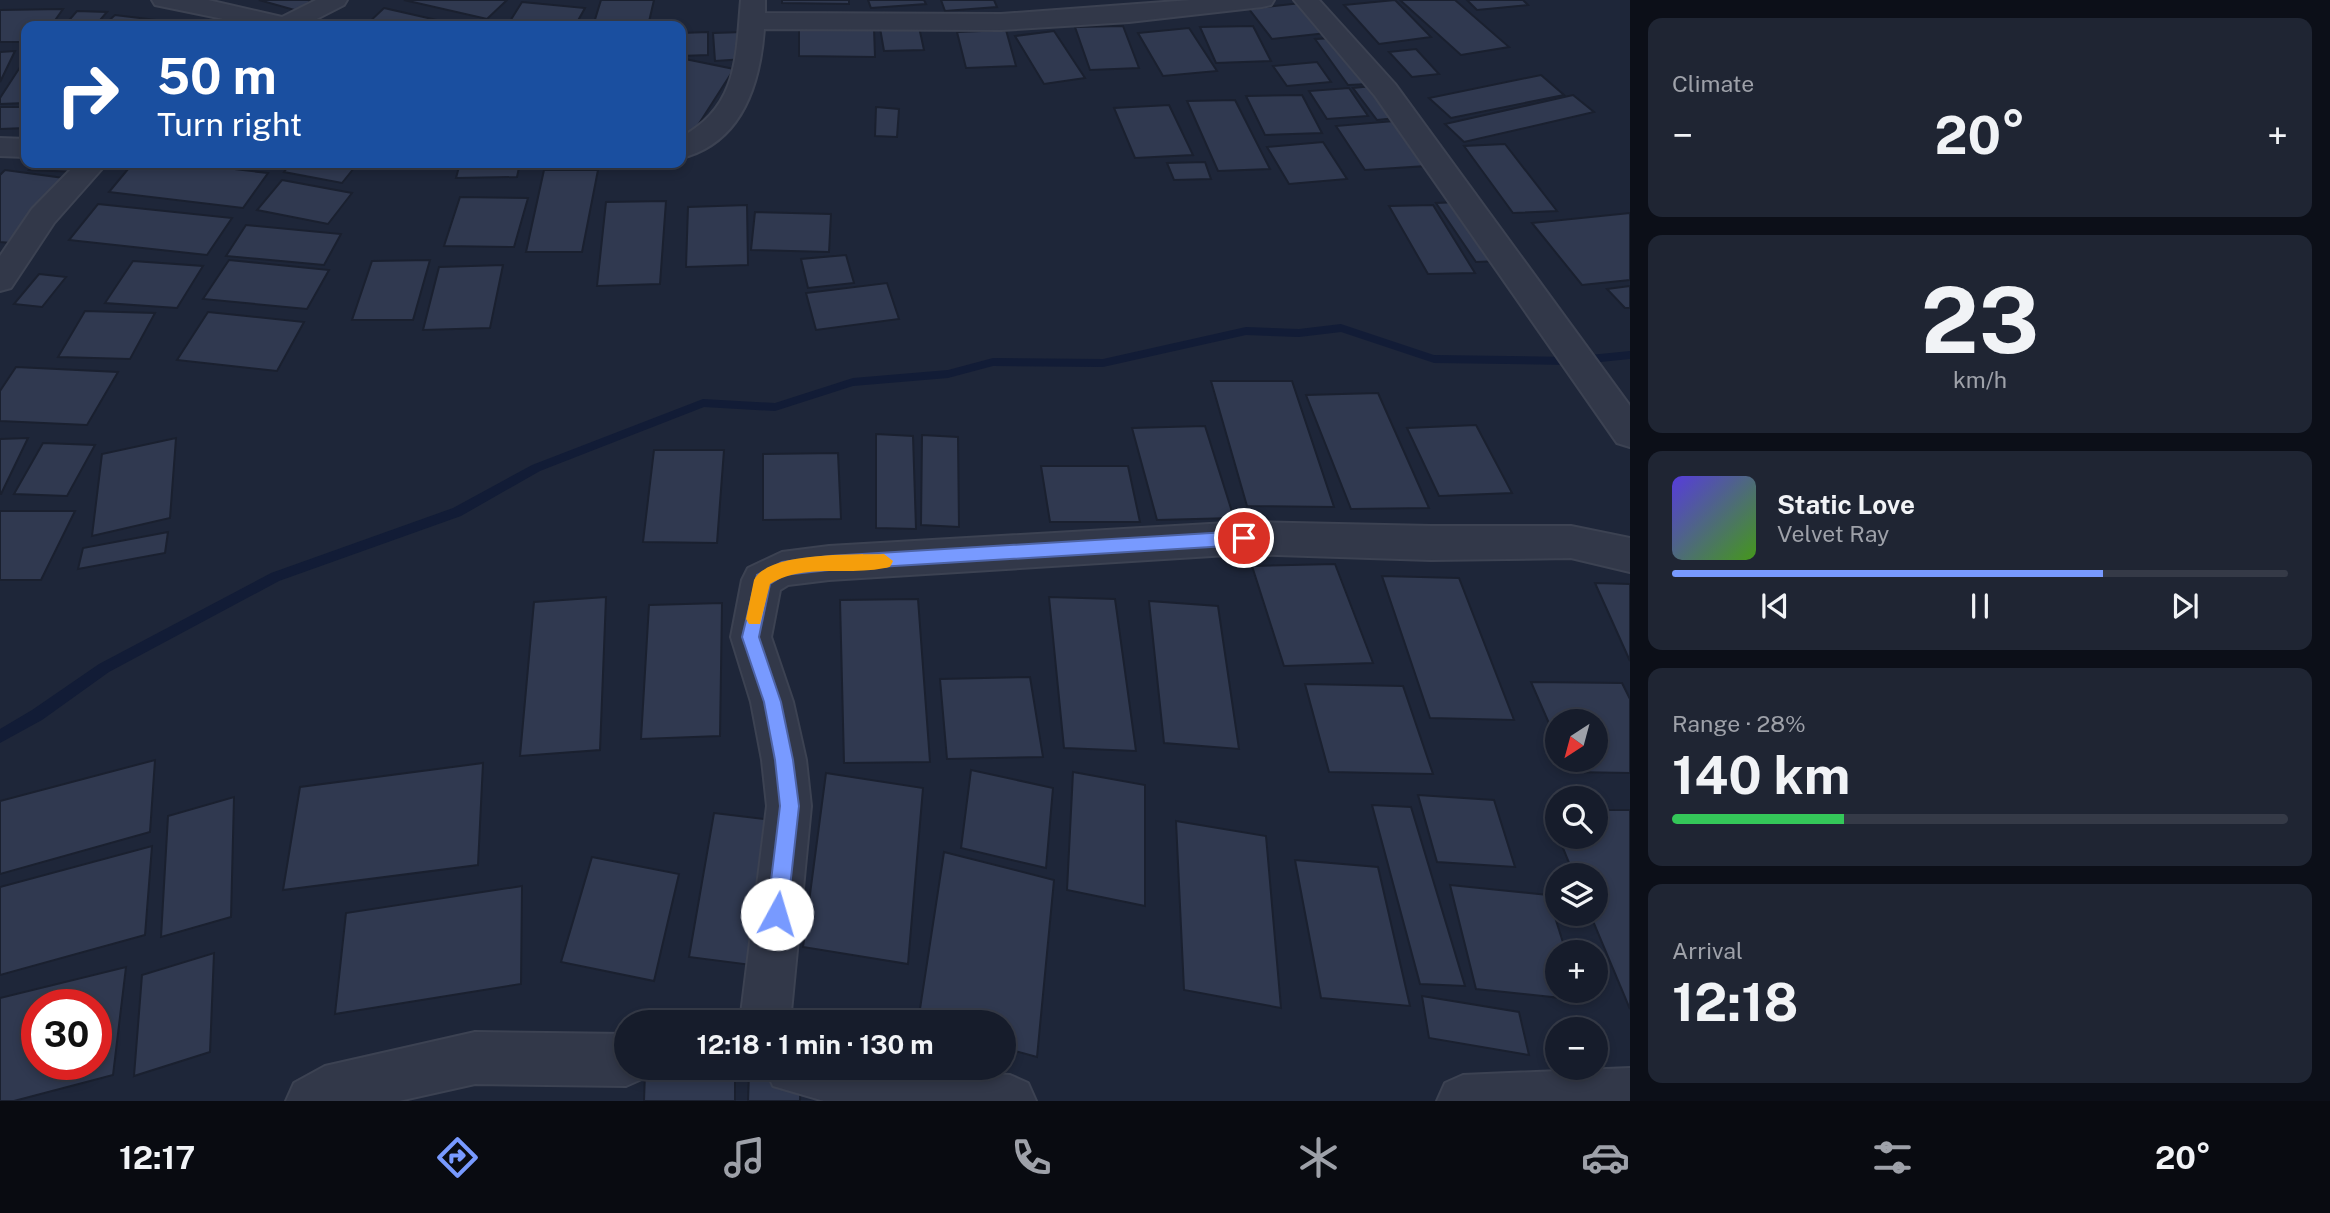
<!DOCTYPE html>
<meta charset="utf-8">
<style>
body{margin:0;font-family:"Public Sans",sans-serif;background:#1f2533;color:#f1f3f6;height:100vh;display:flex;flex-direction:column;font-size:26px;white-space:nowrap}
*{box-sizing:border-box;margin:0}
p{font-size:23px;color:#9ea1a9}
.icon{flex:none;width:38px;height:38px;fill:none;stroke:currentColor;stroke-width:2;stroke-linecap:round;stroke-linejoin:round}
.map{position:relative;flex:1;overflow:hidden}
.side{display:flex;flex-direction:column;gap:18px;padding:18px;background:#0c0f18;width:700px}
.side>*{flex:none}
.banner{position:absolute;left:21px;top:21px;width:665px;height:147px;border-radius:14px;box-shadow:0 4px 10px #0003,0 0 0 2px #353a47;background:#1a4fa0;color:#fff;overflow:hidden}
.needle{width:46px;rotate:216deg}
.controls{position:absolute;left:1545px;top:709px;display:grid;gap:14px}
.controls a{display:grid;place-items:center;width:63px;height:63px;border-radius:50%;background:#161c2b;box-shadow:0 4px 10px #0003,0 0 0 2px #353a47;font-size:35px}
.speed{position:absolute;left:21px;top:989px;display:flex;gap:14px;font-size:35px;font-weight:700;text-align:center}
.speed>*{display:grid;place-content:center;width:91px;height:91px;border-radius:50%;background:#161c2b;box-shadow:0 4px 10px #0003,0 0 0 2px #353a47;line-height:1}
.speed .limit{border:10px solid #d22;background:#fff;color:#111}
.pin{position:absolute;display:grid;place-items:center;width:60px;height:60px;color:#fff;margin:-30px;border:4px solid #fff;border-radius:50%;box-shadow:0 2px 7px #0007}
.me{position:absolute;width:77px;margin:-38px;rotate:6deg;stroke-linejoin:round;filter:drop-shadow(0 0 5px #0008)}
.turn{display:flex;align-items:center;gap:24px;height:147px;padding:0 21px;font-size:32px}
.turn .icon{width:91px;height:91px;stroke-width:2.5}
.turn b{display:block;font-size:49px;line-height:60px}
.big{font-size:52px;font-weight:700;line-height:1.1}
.side .widget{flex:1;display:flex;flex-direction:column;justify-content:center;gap:10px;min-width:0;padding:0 24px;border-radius:14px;background:#1f2533}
.side .dial{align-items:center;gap:0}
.dial b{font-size:91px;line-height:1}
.song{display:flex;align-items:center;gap:21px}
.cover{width:84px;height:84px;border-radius:10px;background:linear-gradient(135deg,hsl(250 70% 55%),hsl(100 70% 35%))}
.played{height:7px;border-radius:4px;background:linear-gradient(90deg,#789aff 70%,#353a47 70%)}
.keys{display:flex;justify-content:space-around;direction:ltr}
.heat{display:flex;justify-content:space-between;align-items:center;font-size:38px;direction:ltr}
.charge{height:10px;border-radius:5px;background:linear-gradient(90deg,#34c759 28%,#353a47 0)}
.trip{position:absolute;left:614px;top:1010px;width:402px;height:70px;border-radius:35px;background:#161c2b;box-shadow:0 4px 10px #0003,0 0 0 2px #353a47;font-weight:700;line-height:70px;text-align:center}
.dock{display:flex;height:112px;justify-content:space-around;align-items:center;background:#090b11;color:#9ea1a9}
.dock .icon{width:49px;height:49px}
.dock .selected{color:#789aff}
.dock b{font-size:32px;color:#f1f3f6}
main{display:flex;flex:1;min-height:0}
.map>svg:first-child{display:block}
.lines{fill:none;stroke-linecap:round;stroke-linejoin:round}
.stream{fill:#121c36;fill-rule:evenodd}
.building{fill:#303950;stroke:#1a202f;stroke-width:2;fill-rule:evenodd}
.minor-casing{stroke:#3c4252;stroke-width:4}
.minor{fill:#323849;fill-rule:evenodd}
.route{fill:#789aff;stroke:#4e64a6;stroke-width:2}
.slow{fill:#f59e0b}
</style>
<main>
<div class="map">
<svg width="1630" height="1101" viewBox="0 0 1630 1101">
<rect width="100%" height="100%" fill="#1e2639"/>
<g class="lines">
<polygon class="stream" points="1341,324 1434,355 1570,357 1630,351 1630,359 1570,365 1434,363 1341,332 1299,337 1246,335 1103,367 993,366 948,378 853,386 775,411 704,407 540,471 461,516 279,581 109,672 42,720 0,743 0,729 32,710 99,664 271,573 453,508 532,465 703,399 775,403 853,378 948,370 993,358 1103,359 1246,327 1299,329"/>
</g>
<g class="building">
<polygon points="259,0 312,0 298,11"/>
<polygon points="404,0 507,0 487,19"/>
<polygon points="601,0 654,0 648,26 593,26"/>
<polygon points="782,0 849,0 849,4 782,3"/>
<polygon points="868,0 924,0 926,4 871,8"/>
<polygon points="941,0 994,0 997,7 945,11"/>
<polygon points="1395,0 1431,37 1379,44 1344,5"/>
<polygon points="1400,0 1455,0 1509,47 1461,55"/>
<polygon points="1467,0 1523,0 1528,5 1477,10"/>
<polygon points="522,2 585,8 575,26 507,26"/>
<polygon points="1301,3 1327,33 1272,39 1249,9"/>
<polygon points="384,8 463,26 365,26"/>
<polygon points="63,9 51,26 26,26 26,42 0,42 0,10"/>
<polygon points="77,11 107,12 95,26 64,26"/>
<polygon points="115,15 205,26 103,26"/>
<polygon points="1123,26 1139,68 1090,70 1075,27"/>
<polygon points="1253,26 1271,61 1216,63 1200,27"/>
<polygon points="799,27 874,28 875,57 799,56"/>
<polygon points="919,27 924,50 884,51 880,28"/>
<polygon points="1189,28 1217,71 1163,76 1138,33"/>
<polygon points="1006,30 1016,66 966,68 957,32"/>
<polygon points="1054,31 1085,78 1044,84 1015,36"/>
<polygon points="708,32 708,55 681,56 681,33"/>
<polygon points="743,32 745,59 715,61 713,33"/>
<polygon points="1335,38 1369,84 1348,85 1315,39"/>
<polygon points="1416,49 1439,74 1412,77 1389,52"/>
<polygon points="15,51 0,82 0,52"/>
<polygon points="26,58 26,103 0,104 0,98"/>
<polygon points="685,59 734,69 693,133 681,130 681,65"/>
<polygon points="1317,62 1331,82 1287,86 1273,66"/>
<polygon points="1541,75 1564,95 1451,118 1429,98"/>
<polygon points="1372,86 1396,118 1377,120 1353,88"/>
<polygon points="1349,88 1368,116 1327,119 1309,91"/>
<polygon points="1302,95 1322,133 1265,135 1246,96"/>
<polygon points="1573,95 1594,112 1464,142 1445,124"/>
<polygon points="1235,100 1270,169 1218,171 1187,101"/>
<polygon points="1169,105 1193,155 1135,158 1114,108"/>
<polygon points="0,107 26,107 26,128 0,129"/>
<polygon points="876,107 899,109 897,137 875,136"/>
<polygon points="1394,121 1426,166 1365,170 1336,126"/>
<polygon points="1323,142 1347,179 1289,184 1267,147"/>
<polygon points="1505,144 1557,211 1513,213 1464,146"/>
<polygon points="1205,162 1211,179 1174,180 1167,163"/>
<polygon points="35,163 87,163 80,172 29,170"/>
<polygon points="133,163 182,163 268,173 243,208 109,192"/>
<polygon points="291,163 358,163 342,183 284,172"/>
<polygon points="460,163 520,163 517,177 456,178"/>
<polygon points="5,170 71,179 11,243 0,242 0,175"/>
<polygon points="544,170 598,170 582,252 526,252"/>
<polygon points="282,180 352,193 328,224 257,210"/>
<polygon points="460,197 528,198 514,247 444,246"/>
<polygon points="666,201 660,284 597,286 606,202"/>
<polygon points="1459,202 1499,261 1476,262 1436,203"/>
<polygon points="98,204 232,218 207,255 69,240"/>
<polygon points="747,205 748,265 686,267 688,207"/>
<polygon points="1433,205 1475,273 1428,274 1389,206"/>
<polygon points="755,212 831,214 829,252 751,250"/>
<polygon points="1630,213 1630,280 1582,285 1532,223"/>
<polygon points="246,225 341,234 324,265 226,256"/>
<polygon points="846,255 854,283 808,288 801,259"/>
<polygon points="229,260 329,270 307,309 203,299"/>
<polygon points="430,260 413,320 352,320 372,261"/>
<polygon points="133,261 203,266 177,308 105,303"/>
<polygon points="503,265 490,328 423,330 439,267"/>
<polygon points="39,274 66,277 42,307 14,304"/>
<polygon points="887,283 899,319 816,330 806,293"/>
<polygon points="1630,286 1630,308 1625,308 1607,289"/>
<polygon points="85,311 155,313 130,359 58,357"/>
<polygon points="208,312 304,322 277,371 177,360"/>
<polygon points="16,367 118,372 87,425 0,421 0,391"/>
<polygon points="1211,381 1292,381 1334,507 1247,506"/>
<polygon points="1378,393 1429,508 1351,509 1306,395"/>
<polygon points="1476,425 1512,493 1439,496 1407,428"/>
<polygon points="1205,426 1234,518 1157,520 1132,428"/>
<polygon points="876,434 913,436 916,529 876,528"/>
<polygon points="922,435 958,437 959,527 921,525"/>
<polygon points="28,438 1,494 0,494 0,439"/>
<polygon points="176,438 170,518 92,536 102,454"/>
<polygon points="43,443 95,445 67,496 14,494"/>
<polygon points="654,450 724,450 717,543 643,542"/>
<polygon points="838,453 841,519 763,520 763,454"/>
<polygon points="1041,466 1128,466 1140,522 1050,522"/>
<polygon points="0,511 75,511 41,580 0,580"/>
<polygon points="168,532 165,553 78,569 83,548"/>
<polygon points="1335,564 1373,663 1284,666 1252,566"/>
<polygon points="1382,576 1459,578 1514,720 1430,718"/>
<polygon points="1595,583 1630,584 1630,661"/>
<polygon points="606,597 600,750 520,756 534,602"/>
<polygon points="1049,597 1115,599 1136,751 1064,748"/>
<polygon points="918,599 930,762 844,763 840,600"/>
<polygon points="1149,601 1218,606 1239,749 1164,743"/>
<polygon points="722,603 720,736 641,739 649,605"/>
<polygon points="1030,677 1043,757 947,759 940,679"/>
<polygon points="1531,682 1622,683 1630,699 1630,773 1570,772 1564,760 1596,760 1596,721 1558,721 1558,744"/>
<polygon points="1305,684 1403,686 1433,774 1329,772"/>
<polygon points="155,760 150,832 0,874 0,801"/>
<polygon points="483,763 478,865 283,890 300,787"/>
<polygon points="971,770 1053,788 1046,868 961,848"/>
<polygon points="1073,772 1145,785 1145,906 1067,890"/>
<polygon points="826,773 923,788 908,964 803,947"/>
<polygon points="1418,795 1494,800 1515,867 1437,862"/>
<polygon points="234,797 231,917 161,937 168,816"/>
<polygon points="1372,805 1411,807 1465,986 1420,984"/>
<polygon points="1547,810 1558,810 1558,835"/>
<polygon points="1596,810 1630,810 1630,1009 1590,914 1596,914 1596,875 1574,875 1558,836 1596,836"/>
<polygon points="714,813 780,821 759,966 689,957"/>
<polygon points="1176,821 1266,836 1281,1008 1184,990"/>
<polygon points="152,846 145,935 0,975 0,887"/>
<polygon points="944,852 1054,880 1037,1057 1004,1048 1004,1022 918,1022"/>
<polygon points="592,857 679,874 654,981 561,962"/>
<polygon points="1295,860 1378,867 1410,1006 1321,998"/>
<polygon points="1450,885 1548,895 1566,952 1558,952 1558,990 1577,990 1580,1000 1476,989"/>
<polygon points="522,886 521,984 335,1014 346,913"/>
<polygon points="214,953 210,1052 134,1076 142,975"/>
<path d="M126,967L113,1075L14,1101H0V998ZM37,1004H96V1064H37Z"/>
<polygon points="1422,996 1519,1012 1529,1055 1429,1038"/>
<polygon points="735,1068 735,1101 644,1101 645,1072"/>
<polygon points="749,1073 801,1073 800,1101 748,1101"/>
</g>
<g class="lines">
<g class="minor-casing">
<g id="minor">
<polygon points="152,0 208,0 282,17 316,0 347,0 344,5 303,26 257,26 155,5"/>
<path d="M741,0H765V13L1001,14L1191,0H1274L1271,5L1262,7L1129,22L1001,30L764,29C760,84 742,143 681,158V137C738,107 736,57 741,0Z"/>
<polygon points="1294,0 1319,0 1395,84 1630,406 1630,447 1617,443 1375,96"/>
<polygon points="0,138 26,139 26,157 0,156"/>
<polygon points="77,163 107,163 54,223 11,288 0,291 0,256 32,209"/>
<polygon points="1244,522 1431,526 1571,526 1630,538 1630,572 1571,558 1431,560 1244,554 829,580 788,585 780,590 771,637 793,702 806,760 811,806 790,1022 740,1022 767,806 762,760 751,702 731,637 742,580 748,568 782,552 829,546"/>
<polygon points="475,1032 626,1034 626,1068 649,1068 644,1078 626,1086 475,1084 399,1101 286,1101 294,1083 325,1066"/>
<polygon points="765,1068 908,1068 1010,1075 1028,1083 1036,1101 824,1101 773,1086"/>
<polygon points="1630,1068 1630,1101 1437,1101 1445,1083 1463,1075"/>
</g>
</g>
<use href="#minor" class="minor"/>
</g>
<polygon class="route" points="1244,531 1252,538 1244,545 829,570 784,575 770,584 759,637 781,702 793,760 799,806 787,914 784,921 777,924 770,921 767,914 780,806 775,760 764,702 742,637 757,575 782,562 829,556"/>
<path class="slow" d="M884,554L893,561C890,567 891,567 885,568C846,576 805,563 770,584L760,624H749L746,619L754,580C768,551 856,555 884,554Z"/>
</svg>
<div class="controls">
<a><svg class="needle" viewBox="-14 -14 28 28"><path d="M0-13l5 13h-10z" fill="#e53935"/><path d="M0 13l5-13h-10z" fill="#9ea1a9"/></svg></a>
<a><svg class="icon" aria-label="search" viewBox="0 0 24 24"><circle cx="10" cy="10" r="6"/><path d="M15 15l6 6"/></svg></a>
<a><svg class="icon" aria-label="layers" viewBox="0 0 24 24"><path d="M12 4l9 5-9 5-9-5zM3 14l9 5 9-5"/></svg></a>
<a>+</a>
<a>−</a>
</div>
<div class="speed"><div class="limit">30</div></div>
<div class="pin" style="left:1244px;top:538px;background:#d93025"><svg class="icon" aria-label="arrive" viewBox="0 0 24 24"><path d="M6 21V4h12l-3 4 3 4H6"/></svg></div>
<svg class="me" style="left:777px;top:914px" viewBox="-20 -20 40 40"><circle r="19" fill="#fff"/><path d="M0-13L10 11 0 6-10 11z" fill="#789aff"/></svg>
<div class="trip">12:18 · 1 min · 130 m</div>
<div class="banner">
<div class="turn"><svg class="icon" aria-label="right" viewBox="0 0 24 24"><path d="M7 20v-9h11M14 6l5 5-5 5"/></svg><div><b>50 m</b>Turn right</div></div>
</div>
</div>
<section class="side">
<div class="widget"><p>Climate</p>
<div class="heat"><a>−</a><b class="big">20°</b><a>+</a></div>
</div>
<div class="widget dial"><b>23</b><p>km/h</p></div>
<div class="widget">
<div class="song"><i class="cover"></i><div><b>Static Love</b><p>Velvet Ray</p></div></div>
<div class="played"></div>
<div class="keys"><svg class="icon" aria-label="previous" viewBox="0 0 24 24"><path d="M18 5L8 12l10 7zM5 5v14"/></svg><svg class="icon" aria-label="pause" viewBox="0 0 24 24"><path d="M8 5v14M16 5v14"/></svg><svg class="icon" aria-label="next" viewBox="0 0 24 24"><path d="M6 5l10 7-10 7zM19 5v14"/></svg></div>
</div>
<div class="widget"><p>Range · 28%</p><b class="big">140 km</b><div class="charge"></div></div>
<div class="widget"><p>Arrival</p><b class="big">12:18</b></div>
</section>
</main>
<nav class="dock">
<b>12:17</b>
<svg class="icon selected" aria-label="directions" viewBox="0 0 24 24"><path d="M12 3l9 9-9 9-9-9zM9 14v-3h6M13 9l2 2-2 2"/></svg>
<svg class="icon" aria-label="music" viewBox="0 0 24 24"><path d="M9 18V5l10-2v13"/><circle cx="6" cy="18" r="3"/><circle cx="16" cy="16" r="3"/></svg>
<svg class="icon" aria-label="phone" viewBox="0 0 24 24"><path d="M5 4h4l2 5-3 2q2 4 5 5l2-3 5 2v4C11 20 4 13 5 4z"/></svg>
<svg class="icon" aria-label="climate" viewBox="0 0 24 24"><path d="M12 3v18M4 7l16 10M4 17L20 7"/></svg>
<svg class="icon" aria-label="car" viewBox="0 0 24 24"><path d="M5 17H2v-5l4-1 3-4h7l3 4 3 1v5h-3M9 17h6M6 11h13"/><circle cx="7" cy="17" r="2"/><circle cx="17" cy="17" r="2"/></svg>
<svg class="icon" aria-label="filters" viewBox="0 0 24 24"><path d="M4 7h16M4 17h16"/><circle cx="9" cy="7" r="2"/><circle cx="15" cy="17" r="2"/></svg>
<b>20°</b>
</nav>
